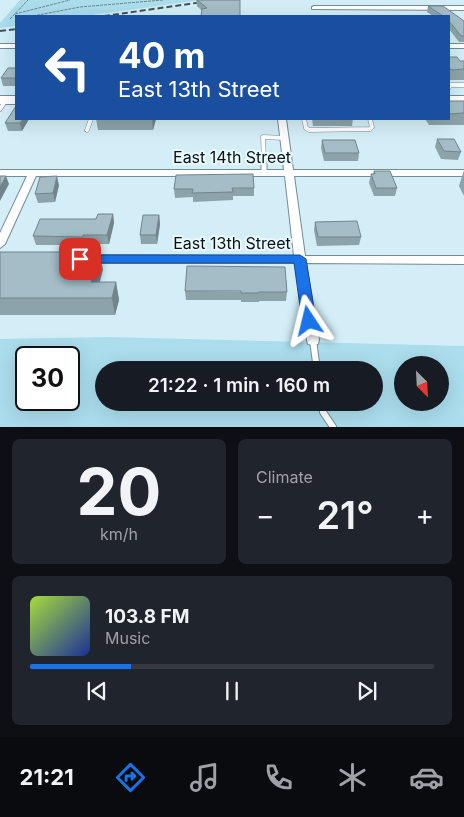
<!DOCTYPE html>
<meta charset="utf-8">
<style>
body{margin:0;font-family:Inter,sans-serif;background:#20242c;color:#f1f3f6;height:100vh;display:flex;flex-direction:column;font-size:19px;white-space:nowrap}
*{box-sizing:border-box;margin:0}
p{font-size:16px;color:#9ea1a6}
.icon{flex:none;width:28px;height:28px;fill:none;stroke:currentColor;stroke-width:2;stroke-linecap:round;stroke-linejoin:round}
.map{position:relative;height:427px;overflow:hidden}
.side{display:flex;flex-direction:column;gap:12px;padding:12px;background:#0d0f14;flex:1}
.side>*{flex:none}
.banner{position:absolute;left:15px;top:15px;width:435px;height:105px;border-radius:0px;box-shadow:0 5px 20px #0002;background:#1a4fa0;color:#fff;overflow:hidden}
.needle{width:32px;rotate:156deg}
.fabs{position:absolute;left:394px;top:356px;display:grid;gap:10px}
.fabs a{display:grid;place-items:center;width:55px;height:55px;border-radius:50%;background:#171b24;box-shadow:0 5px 20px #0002;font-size:25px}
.speed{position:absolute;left:15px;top:346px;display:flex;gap:10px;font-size:25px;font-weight:700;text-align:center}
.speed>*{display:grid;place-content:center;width:65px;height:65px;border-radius:50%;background:#171b24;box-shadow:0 5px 20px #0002;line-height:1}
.speed .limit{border:2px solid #111;border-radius:8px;background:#fff;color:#111}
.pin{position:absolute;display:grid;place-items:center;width:42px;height:42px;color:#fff;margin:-21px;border-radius:10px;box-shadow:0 2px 8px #0006}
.me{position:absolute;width:55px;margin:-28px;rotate:350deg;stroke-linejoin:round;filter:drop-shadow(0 0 4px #0008)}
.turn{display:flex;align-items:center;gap:18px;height:105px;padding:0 20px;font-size:22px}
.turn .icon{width:65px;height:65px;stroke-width:2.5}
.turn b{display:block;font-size:35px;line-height:42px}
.big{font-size:38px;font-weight:600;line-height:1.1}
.side .card{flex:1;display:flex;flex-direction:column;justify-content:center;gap:8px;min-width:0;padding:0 18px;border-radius:8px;background:#20242c}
.side .dial{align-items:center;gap:0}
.dial b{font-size:65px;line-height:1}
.song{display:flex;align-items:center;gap:15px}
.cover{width:60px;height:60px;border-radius:8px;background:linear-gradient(135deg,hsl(80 70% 55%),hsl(230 70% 35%))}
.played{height:5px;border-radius:2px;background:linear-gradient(90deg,#1a73e8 25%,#363941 25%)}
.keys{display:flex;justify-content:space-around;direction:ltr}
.heat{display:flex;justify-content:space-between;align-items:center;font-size:28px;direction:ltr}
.side .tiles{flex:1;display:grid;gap:12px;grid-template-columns:1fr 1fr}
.card:last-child{grid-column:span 2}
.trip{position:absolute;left:95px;top:361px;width:288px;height:50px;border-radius:25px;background:#171b24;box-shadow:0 5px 20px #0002;font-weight:600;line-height:50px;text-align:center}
.dock{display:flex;height:80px;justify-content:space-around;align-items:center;background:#090b0e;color:#9ea1a6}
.dock .icon{width:35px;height:35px}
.dock .current{color:#1a73e8}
.dock b{font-size:22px;color:#f1f3f6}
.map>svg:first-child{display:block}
.green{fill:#abdded;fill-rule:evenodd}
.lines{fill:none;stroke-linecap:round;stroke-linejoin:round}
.lane-far2-casing{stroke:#748c94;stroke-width:5}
.lane-far1-casing{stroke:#748c94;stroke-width:7}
.lane-casing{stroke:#748c94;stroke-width:8}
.street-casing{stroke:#748c94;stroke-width:2}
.primary-casing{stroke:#748c94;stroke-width:2}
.path{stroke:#72848a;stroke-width:1;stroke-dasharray:3 1;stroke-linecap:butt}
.lane-far2{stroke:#fff;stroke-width:4}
.lane-far1{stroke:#fff;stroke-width:5}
.lane{stroke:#fff;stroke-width:6}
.street{fill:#fff;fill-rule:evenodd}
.primary{fill:#fff;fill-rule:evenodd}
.rail{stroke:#425155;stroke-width:2;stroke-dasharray:6 3;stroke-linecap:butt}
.wall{fill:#8da3aa}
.shaded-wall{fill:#73848b}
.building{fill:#a4bdc6;stroke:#73848b}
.route{fill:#1a73e8;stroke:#114b97}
.labels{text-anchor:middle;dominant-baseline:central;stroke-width:4;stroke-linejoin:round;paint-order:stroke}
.street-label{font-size:16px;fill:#081114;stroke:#e9f9fe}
</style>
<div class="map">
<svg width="464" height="427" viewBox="0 0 464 427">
<rect width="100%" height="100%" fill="#d3eef7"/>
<g class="green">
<polygon points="20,0 201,0 85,16 16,16 16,26 0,28 0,23"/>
<path d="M109,337L464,346V427H0V339ZM26,358H69V400H26ZM402,365H440V402H402ZM104,370H374V402H104Z"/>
</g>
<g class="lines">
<g class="lane-far2-casing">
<g id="lane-far2">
<polyline points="449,87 451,85 464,85"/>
<polyline points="0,109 6,100"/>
<polyline points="304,119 306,128 309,130 370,129 372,127 370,119"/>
<polyline points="87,130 91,119"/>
<polyline points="264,161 263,137 284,138"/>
</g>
</g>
<g class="lane-far1-casing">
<polyline id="lane-far1" points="264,160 264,172"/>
</g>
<g class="lane-casing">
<g id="lane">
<polyline points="313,340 317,370"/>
<polyline points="322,402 323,412 333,427"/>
</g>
</g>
<g class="street-casing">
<g id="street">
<polygon points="314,6 464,6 464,10 312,9 312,7"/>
<rect x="0" y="44" width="16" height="4"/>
<rect x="449" y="44" width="15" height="4"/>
<polygon points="278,119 286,119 293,170 464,170 464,176 294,176 305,256 464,256 464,264 306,263 319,340 318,344 313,345 308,344 307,340 295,263 88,263 84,262 82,259 84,256 88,255 294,256 285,176 36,176 5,244 0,248 0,233 27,176 0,176 0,170 284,170"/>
</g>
</g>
<g class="primary-casing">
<g id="primary">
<rect x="0" y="96" width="16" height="8"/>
<rect x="449" y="96" width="15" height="8"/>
</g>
</g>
<g class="path">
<polyline points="15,14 70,0"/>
<polyline points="33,16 80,7 163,0"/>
<polyline points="10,19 28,0"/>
</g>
<use href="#lane-far2" class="lane-far2"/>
<use href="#lane-far1" class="lane-far1"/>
<use href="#lane" class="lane"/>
<use href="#street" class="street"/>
<use href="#primary" class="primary"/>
<g class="rail">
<polyline points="104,16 217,0"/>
<polyline points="0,31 16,29"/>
</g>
</g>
<g class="wall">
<polygon points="196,0 240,0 202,11 197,6"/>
<polygon points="428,6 464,21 464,42 459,42 449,29 449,16 433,16 427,12"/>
<polygon points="460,61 464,61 464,80 449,80 449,67"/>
<polygon points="16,68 16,86 3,86 1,78"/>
<polygon points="449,101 464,101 464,125 429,125 425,119 449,119"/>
<polygon points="29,119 22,131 8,131 5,123"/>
<polygon points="96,119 156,119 153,130 98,130"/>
<polygon points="312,119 353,119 352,126 313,126"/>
<polygon points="437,139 461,152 458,160 441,159 435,147"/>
<polygon points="322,140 359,153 358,161 324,161 321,148"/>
<polygon points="464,170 464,196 459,186"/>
<polygon points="374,171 397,188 395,196 374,196 369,183 371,174 373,174"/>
<polygon points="59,185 55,202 38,203 35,194"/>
<polygon points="254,188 254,196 233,196 233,200 193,202 193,197 175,198 174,189"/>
<polygon points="113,214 114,223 109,244 85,244 85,245 36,245 33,236"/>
<polygon points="159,215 160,224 157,244 141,244 140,235"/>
<polygon points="315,222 361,237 359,245 317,246 314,230"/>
<polygon points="0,252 103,269 99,282 116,282 119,300 115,315 0,315"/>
<polygon points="185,291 287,292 286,301 259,301 259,302 241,302 241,300 186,300"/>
</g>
<g class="shaded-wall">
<polygon points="23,119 29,119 22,131 20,123"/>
<polygon points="152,119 156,119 153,130"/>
<polygon points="6,176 9,184 0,201 0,187"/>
<polygon points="57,176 59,185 55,202 53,193"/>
<polygon points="113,214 114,223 109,244 107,235"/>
<polygon points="159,215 160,224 157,244 156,235"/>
<polygon points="99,252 103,269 96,298 91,282"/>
<polygon points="116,282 119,300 115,315 112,298"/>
</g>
<g class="building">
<polygon points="197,0 240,0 240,16 201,16 202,9 207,8"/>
<polygon points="428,6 443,6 464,21 464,36 461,36 449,21 449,16 443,16"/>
<polygon points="449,57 457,57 460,61 464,61 464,69 451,70 449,67"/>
<polygon points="8,68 16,68 16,78 1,78"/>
<polygon points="449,101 464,101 464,113 449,114"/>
<polygon points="16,106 16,119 23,119 20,123 5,123"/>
<polygon points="437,139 454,139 461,152 444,151"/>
<polygon points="322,140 355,140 359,153 325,153"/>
<polygon points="374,171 390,171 397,188 376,188 371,174 375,174"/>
<polygon points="253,174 254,188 232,188 233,192 192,193 193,189 174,189 176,175"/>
<polygon points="0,176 6,176 0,187"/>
<polygon points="57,176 53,193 35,194 40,177"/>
<polygon points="98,214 113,214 107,235 83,235 83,237 33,236 40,219 96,219"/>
<polygon points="143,215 159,215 156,235 140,235"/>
<polygon points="357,221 361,237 318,237 315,222"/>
<polygon points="0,252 99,252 91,282 116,282 112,298 0,298"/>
<polygon points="187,266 285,267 287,292 259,292 259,293 241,293 241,291 185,291"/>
</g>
<polygon class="route" points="80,255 300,255 306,259 316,321 314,325 309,327 304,325 302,321 294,263 80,263 74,259"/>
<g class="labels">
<g class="street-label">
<text x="232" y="157">East 14th Street</text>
<text x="232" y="243">East 13th Street</text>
</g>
</g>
</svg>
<div class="fabs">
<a><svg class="needle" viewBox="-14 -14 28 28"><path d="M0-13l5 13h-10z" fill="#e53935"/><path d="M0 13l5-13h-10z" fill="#9ea1a6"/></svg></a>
</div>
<div class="speed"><div class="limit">30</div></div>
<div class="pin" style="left:80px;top:259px;background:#d93025"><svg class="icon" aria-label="arrive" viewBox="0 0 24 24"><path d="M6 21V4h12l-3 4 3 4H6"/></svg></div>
<svg class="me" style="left:309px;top:321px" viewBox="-20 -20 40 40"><path d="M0-17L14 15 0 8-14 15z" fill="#1a73e8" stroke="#fff" stroke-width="4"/></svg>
<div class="trip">21:22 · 1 min · 160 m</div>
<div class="banner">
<div class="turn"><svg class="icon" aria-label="left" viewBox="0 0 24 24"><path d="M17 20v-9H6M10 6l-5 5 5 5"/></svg><div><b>40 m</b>East 13th Street</div></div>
</div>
</div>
<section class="side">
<div class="tiles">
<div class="card dial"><b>20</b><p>km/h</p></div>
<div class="card"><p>Climate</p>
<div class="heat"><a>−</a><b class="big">21°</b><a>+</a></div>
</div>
<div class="card">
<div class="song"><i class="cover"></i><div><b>103.8 FM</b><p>Music</p></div></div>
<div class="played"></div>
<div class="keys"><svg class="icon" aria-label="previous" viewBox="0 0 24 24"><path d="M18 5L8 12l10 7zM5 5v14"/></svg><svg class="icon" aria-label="pause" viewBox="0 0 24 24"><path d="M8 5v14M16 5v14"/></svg><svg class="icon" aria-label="next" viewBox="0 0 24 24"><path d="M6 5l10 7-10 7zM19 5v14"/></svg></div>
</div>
</div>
</section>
<nav class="dock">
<b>21:21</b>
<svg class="icon current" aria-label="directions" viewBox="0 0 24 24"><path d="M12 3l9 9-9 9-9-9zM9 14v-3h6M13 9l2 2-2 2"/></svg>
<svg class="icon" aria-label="music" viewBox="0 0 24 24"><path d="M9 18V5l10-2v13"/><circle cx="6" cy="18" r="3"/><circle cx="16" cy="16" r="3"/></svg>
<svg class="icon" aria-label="phone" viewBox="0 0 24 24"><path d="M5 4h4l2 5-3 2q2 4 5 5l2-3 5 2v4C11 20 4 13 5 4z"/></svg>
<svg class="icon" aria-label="climate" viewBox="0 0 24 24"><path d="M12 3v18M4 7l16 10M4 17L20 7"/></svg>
<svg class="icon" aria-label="car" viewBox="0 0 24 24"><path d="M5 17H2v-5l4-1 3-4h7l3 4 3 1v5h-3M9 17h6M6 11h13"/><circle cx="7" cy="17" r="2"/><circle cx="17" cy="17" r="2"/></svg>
</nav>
